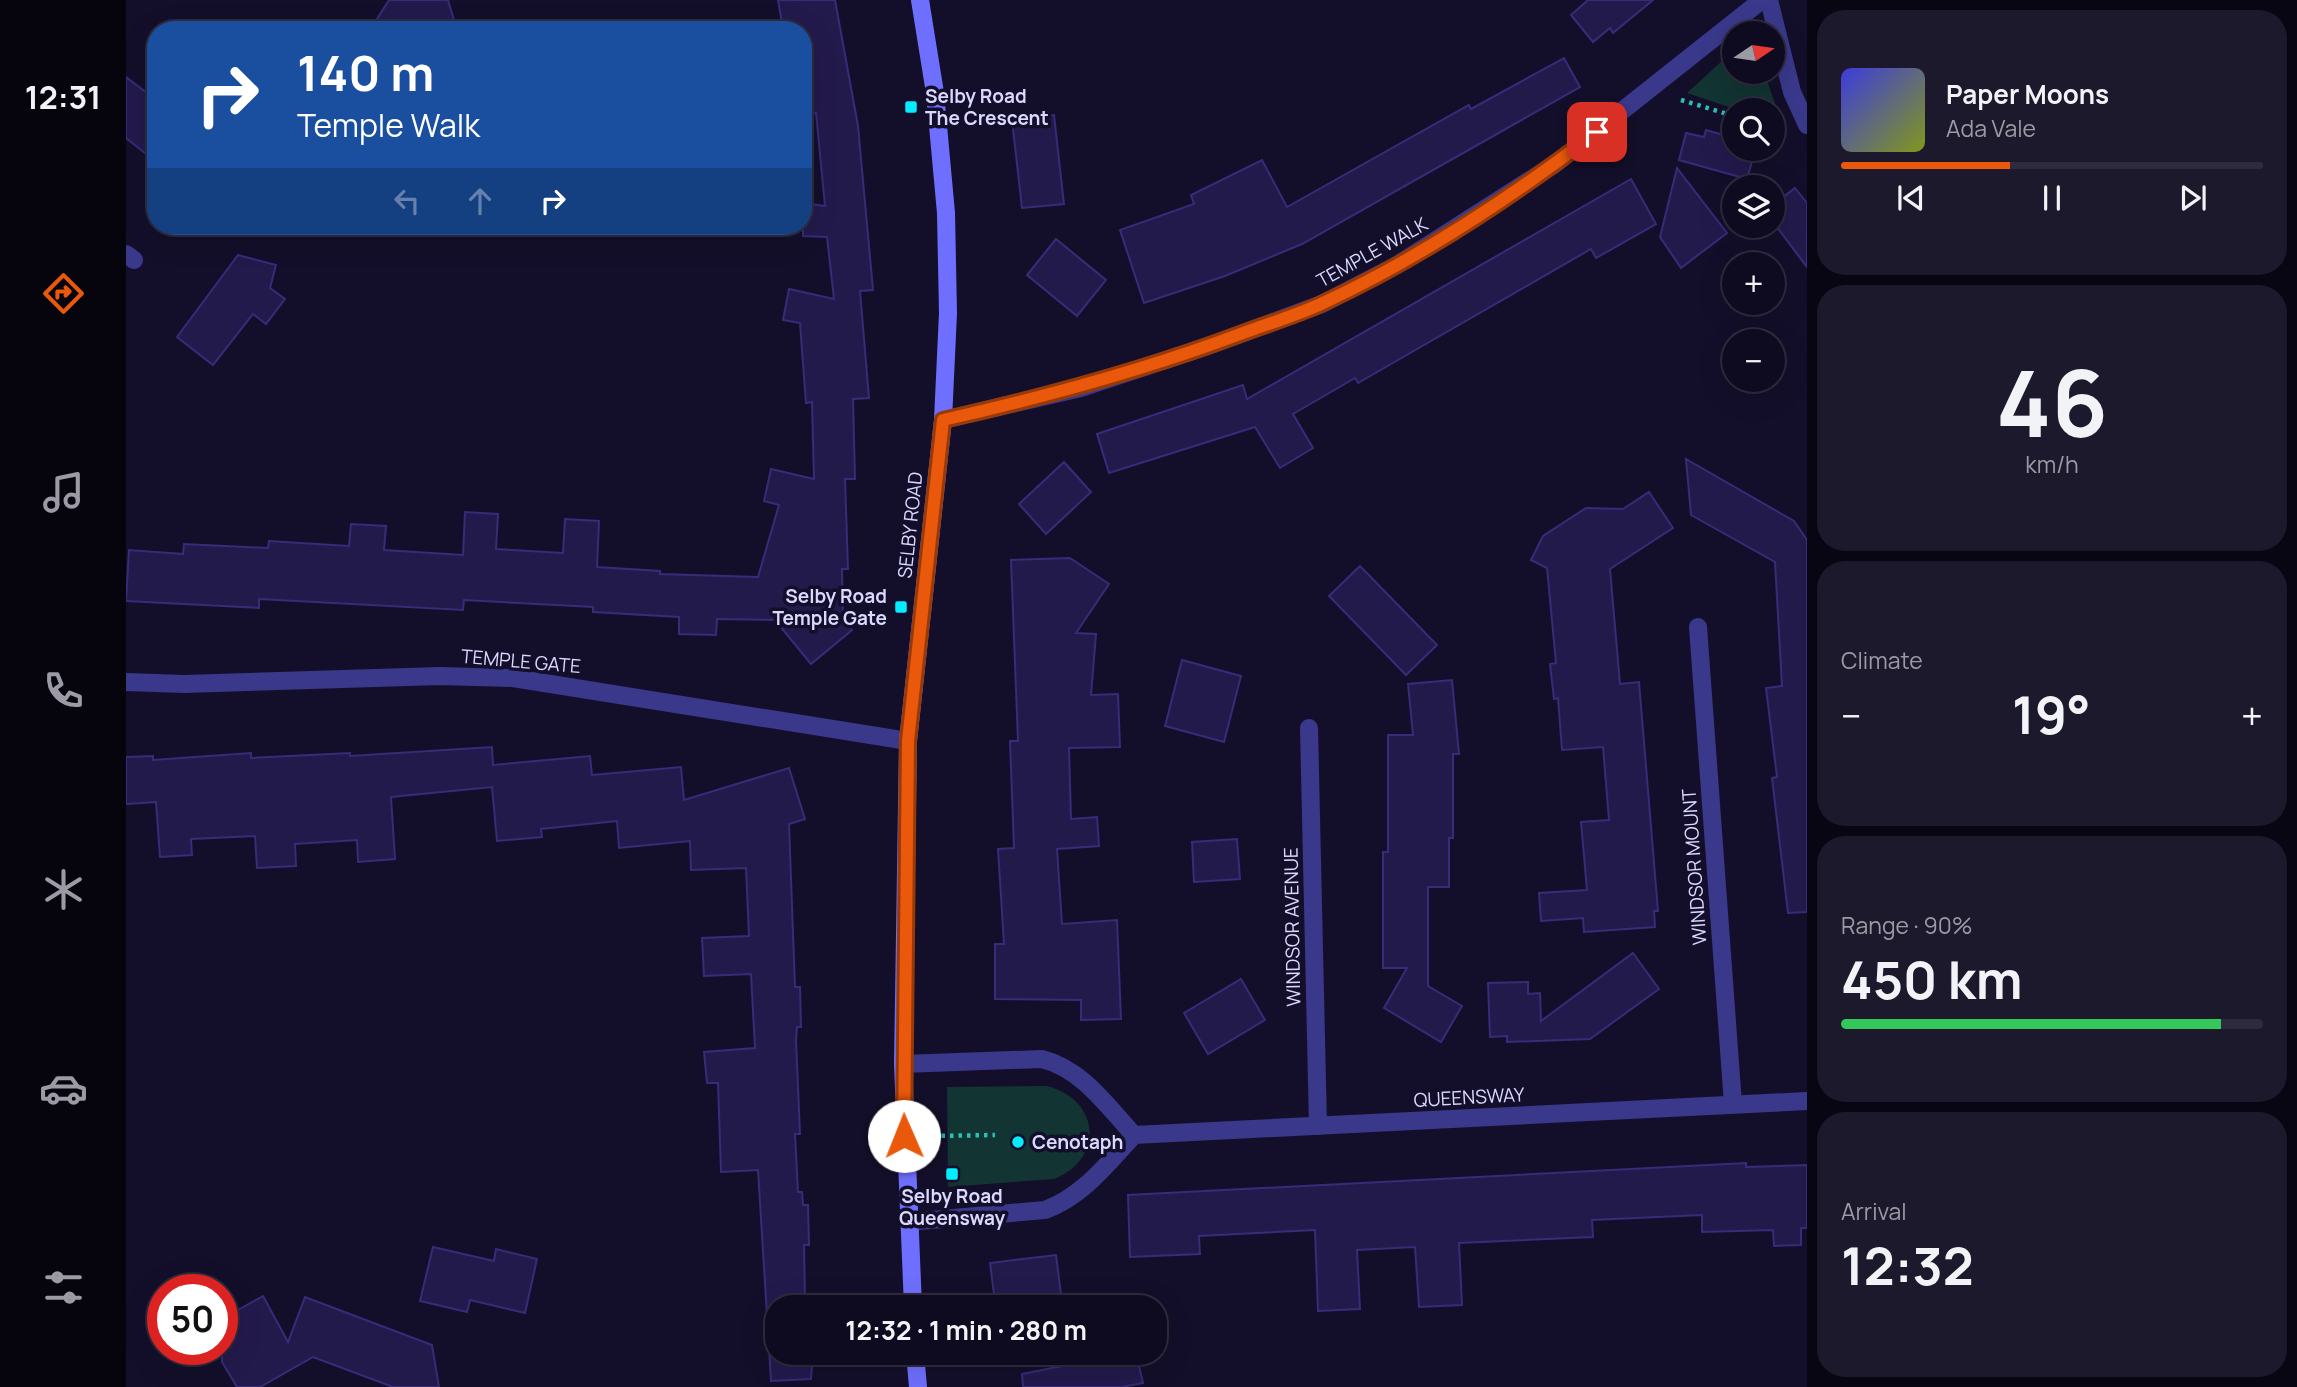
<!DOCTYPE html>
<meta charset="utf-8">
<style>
body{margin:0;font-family:Manrope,sans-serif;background:#1c192d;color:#f1f3f6;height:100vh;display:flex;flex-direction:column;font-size:26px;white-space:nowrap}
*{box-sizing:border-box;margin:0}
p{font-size:23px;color:#9b9ba5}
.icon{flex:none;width:38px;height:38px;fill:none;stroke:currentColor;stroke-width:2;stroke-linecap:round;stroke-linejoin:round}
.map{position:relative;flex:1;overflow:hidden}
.drawer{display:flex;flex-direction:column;gap:10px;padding:10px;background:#080612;width:490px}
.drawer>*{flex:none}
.hud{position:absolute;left:21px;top:21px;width:665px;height:214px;border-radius:28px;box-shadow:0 7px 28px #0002,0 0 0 2px #2e2b3e;background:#1a4fa0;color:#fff;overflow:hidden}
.needle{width:46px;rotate:77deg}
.controls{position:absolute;left:1596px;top:21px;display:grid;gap:14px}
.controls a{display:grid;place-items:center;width:63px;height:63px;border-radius:50%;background:#0e0b20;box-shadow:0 7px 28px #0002,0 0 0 2px #2e2b3e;font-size:35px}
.speed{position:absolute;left:21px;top:1274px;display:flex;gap:14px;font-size:35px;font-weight:700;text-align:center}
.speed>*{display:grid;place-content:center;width:91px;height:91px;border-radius:50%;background:#0e0b20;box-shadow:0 7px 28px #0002,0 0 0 2px #2e2b3e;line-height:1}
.speed .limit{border:10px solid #d22;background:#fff;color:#111}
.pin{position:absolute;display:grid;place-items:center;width:60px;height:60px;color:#fff;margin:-30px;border-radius:14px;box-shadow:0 4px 10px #0006}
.me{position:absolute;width:77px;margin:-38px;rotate:359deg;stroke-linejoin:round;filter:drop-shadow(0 0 5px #0008)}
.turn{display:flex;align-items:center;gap:24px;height:147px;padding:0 35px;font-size:32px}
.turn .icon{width:91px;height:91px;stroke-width:2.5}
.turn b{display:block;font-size:49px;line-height:60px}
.lanes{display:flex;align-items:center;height:66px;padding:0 35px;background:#0003;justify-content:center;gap:35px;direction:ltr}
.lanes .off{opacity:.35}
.big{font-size:52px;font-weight:700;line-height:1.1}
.drawer .tile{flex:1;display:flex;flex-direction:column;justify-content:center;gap:10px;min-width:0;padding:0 24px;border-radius:28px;background:#1c192d}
.drawer .dial{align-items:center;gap:0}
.dial b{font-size:91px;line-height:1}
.song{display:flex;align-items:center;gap:21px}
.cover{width:84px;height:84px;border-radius:10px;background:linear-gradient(135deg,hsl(240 70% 55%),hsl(70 70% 35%))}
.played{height:7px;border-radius:4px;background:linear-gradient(90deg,#ea580c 40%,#2e2b3e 40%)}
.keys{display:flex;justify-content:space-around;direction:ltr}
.heat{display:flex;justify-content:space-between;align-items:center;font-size:38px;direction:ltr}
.charge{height:10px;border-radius:5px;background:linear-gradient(90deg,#34c759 90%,#2e2b3e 0)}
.trip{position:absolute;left:639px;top:1295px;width:402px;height:70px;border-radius:28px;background:#0e0b20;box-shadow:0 7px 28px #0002,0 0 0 2px #2e2b3e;font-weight:700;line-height:70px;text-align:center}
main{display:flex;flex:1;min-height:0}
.tabs{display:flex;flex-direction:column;width:126px;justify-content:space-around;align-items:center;background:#06040d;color:#9b9ba5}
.tabs .icon{width:49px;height:49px}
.tabs .current{color:#ea580c}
.tabs b{font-size:32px;color:#f1f3f6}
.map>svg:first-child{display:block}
.green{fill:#123432}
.building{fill:#231a4c;stroke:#382b79;stroke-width:2}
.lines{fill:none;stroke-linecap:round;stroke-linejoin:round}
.path{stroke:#2ac1b4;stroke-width:4.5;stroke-dasharray:3.5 5;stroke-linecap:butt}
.minor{stroke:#39388b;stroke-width:18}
.secondary{stroke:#6f6fff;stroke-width:18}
.route-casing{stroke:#983908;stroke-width:18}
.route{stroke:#ea580c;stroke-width:12}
.poi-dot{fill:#04edff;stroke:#130f2a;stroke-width:2.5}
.labels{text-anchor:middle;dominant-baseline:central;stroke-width:7;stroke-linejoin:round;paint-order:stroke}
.poi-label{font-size:19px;font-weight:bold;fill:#dbd8ff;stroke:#130f2a;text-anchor:start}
.street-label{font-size:19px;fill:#dbd8ff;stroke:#130f2a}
</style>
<main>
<nav class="tabs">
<b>12:31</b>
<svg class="icon current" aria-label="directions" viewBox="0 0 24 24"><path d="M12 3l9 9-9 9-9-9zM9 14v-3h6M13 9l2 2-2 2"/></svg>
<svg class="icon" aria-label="music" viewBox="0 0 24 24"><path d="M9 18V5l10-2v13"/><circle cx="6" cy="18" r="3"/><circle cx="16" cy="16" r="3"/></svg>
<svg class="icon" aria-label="phone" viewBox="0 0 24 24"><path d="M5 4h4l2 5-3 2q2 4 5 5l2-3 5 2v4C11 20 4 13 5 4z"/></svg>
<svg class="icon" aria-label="climate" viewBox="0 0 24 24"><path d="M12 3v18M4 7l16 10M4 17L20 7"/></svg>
<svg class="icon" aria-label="car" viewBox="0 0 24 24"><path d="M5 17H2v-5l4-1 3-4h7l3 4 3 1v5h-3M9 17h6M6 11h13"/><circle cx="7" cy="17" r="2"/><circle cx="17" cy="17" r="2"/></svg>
<svg class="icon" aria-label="filters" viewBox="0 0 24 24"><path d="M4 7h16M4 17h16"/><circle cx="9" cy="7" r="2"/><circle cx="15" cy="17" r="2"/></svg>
</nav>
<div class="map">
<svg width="1681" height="1387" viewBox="0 0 1681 1387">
<rect width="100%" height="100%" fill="#130f2a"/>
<g class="green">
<polygon points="1608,50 1608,72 1638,72 1654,118 1649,123 1647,110 1612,110 1561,93"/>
<path d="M920,1086C973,1098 980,1158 928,1179L822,1187L821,1087Z"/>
</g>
<g class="building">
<polygon points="263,0 322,0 331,30 267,30 251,19"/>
<polygon points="652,0 709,0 732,126 747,290 734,291 743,398 727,399 729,479 719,479 722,569 716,569 717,619 726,630 685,664 649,620 591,619 590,635 553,634 553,617 467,612 467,607 338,600 337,610 133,599 133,608 0,601 3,550 57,554 58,544 142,548 143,541 223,546 225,524 260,526 258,550 337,555 339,512 372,514 370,549 437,553 439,519 473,521 471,567 534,571 534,574 632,577 653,505 638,501 645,469 688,479 686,402 680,403 674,323 657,320 663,289 708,299 701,237 677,236 677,203 699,206 690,113 677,115 677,30 657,30"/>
<polygon points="1462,0 1527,0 1487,33 1484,28 1467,42 1445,15"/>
<polygon points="1438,58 1454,87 1176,244 1099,276 1018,303 994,230 1068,204 1065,195 1136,160 1161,207 1343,105 1345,109"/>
<polygon points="0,77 30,100 30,162 0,138"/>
<polygon points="928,115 938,204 896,208 886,120"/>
<polygon points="1580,130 1608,138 1608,149 1629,151 1621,179 1553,160 1560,133 1578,137"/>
<polygon points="1551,168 1601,233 1555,268 1534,237"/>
<polygon points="1505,179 1530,224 1470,258 1465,249 1232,383 1229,378 1167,414 1187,448 1154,468 1129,427 983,473 971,434 1117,385 1121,399"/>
<polygon points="1669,188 1681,203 1681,267 1647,222 1647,205"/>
<polygon points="930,239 980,280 951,316 901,275"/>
<polygon points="112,255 150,265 144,288 159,299 140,324 127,314 87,365 51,337"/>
<polygon points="1560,459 1668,521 1681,540 1681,912 1662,913 1646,778 1651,777 1640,688 1656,686 1649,562 1565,515"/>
<polygon points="938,462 965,492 920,534 893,504"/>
<polygon points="1523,492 1547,528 1484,569 1494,684 1513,682 1532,911 1528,911 1529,927 1458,932 1457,918 1415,921 1413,893 1461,890 1455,822 1483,820 1477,747 1436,750 1432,698 1428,699 1424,664 1430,663 1421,568 1405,560 1417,536 1460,508 1497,509"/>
<polygon points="944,558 983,584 950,633 970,634 965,695 992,694 994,747 943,748 945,819 971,817 973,846 931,849 936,924 991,920 995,1019 955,1020 955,1000 869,999 869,944 878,944 872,849 888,848 884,741 892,741 885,560"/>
<polygon points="1234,566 1311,645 1280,675 1203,596"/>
<polygon points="1056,660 1115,676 1098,742 1039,726"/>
<polygon points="1326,680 1333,754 1327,754 1327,838 1323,838 1323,887 1302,887 1302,986 1336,1006 1315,1042 1258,1008 1281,968 1257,968 1257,852 1262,852 1262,735 1287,735 1282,684"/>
<polygon points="366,747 367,765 464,756 466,775 555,767 558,800 663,768 679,819 663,824 669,987 674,987 675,1027 671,1027 670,1040 674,1134 669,1134 672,1192 676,1192 677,1205 682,1205 683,1245 678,1245 679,1300 685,1300 685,1307 651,1307 651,1353 687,1353 685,1379 645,1381 632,1170 595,1172 592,1083 581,1083 578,1052 629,1048 625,974 578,976 576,938 623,936 620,868 565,870 564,841 493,848 491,821 415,829 416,837 371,841 366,787 265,797 269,859 232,862 231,840 169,844 170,866 131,868 129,836 65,839 66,855 34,857 30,802 0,804 0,757 27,756 27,760 125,753 125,758 224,753 224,756"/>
<polygon points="1111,839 1114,879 1068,882 1066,842"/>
<polygon points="1507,953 1533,989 1464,1039 1381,1042 1381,1036 1364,1037 1362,983 1402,982 1402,994 1414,993 1415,1021"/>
<polygon points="1115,979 1139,1020 1082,1054 1058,1013"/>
<polygon points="1620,1163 1620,1167 1681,1165 1681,1228 1675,1228 1675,1245 1648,1246 1647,1230 1576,1232 1576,1215 1466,1220 1467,1237 1333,1243 1336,1305 1293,1307 1289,1247 1231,1250 1234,1309 1192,1311 1189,1230 1073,1236 1074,1254 1004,1257 1002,1195"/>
<polygon points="307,1247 368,1261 370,1249 411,1259 399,1313 344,1300 341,1312 294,1301"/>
<polygon points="930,1255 935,1294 869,1302 864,1263"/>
<polygon points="137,1296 162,1342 179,1297 306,1345 313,1387 267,1387 187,1357 134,1387 111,1387 96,1362 96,1319"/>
<polygon points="967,1353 969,1359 1010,1353 1017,1383 996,1387 897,1387 896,1374 941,1365 939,1359"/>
</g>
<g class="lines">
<g class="path">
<polyline points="1555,100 1608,116"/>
<polyline points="807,1136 869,1135"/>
</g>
<g class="minor">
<polyline points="1643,0 1666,92 1681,125"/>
<polyline points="0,254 8,260"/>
<polyline points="817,420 955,388 1082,346 1196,304 1271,265 1429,164 1636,0"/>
<polyline points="1572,627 1607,1104"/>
<polyline points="0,682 58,684 314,676 387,678 782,741"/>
<polyline points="1183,728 1192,1126"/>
<path d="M777,1064L916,1059C956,1069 981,1106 1008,1135"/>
<path d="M782,1222L919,1210C957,1196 981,1164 1008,1135L1681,1101"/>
</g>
<g class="secondary">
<polyline points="787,1307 777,1064 782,741 817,420 822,313 820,213 809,93 794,0"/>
<polyline points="789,1353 792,1387"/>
</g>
</g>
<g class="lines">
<g class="route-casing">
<path id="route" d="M778,1136L782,741L817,420C919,397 1019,370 1117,333C1144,323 1172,315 1197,303C1294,258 1386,197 1471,132"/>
</g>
<use href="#route" class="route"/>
</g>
<g class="poi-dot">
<rect x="778" y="100" width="14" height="14" rx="3.5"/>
<rect x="768" y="600" width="14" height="14" rx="3.5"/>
<circle cx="892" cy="1142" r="7"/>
<rect x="819" y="1167" width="14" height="14" rx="3.5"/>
</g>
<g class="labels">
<g class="poi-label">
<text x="799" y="96">Selby Road<tspan x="799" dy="22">The Crescent</tspan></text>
<text x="761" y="596" text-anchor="end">Selby Road<tspan x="761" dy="22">Temple Gate</tspan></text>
<text x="906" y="1142">Cenotaph</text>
<text x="826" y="1196" text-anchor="middle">Selby Road<tspan x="826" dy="22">Queensway</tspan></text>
</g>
<g class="street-label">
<text transform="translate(1246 252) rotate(-29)">TEMPLE WALK</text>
<text transform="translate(784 525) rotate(-84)">SELBY ROAD</text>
<text transform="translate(395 661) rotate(5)">TEMPLE GATE</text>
<text transform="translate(1568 867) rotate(-94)">WINDSOR MOUNT</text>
<text transform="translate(1166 927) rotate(-91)">WINDSOR AVENUE</text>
<text transform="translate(1343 1097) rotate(-3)">QUEENSWAY</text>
</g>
</g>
</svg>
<div class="controls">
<a><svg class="needle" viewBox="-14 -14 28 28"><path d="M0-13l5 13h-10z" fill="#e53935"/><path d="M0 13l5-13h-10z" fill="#9b9ba5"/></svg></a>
<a><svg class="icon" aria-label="search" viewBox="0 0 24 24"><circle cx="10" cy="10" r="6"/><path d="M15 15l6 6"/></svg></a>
<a><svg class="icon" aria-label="layers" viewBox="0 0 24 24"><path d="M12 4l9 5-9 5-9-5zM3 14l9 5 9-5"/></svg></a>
<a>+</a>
<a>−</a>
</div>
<div class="speed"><div class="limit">50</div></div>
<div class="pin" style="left:1471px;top:132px;background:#d93025"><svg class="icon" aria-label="arrive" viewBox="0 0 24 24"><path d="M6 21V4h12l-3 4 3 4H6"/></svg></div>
<svg class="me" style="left:778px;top:1136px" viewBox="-20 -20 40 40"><circle r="19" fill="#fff"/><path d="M0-13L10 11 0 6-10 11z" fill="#ea580c"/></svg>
<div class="trip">12:32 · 1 min · 280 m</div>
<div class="hud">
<div class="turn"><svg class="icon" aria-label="right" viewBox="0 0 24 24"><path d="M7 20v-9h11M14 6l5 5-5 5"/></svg><div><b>140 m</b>Temple Walk</div></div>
<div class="lanes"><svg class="icon off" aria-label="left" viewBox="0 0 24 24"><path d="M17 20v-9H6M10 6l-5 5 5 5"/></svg><svg class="icon off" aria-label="ahead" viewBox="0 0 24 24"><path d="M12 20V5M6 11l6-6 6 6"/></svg><svg class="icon" aria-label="right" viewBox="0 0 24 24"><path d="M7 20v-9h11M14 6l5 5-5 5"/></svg></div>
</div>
</div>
<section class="drawer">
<div class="tile">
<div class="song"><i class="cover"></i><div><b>Paper Moons</b><p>Ada Vale</p></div></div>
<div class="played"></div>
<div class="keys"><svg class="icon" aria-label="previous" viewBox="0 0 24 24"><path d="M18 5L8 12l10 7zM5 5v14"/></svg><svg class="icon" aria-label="pause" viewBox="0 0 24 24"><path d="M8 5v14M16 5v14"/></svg><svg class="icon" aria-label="next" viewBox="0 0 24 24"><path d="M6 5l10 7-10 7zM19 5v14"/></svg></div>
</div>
<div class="tile dial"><b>46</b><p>km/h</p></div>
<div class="tile"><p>Climate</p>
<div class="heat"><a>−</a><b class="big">19°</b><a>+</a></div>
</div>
<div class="tile"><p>Range · 90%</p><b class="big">450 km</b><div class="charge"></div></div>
<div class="tile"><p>Arrival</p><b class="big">12:32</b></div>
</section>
</main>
